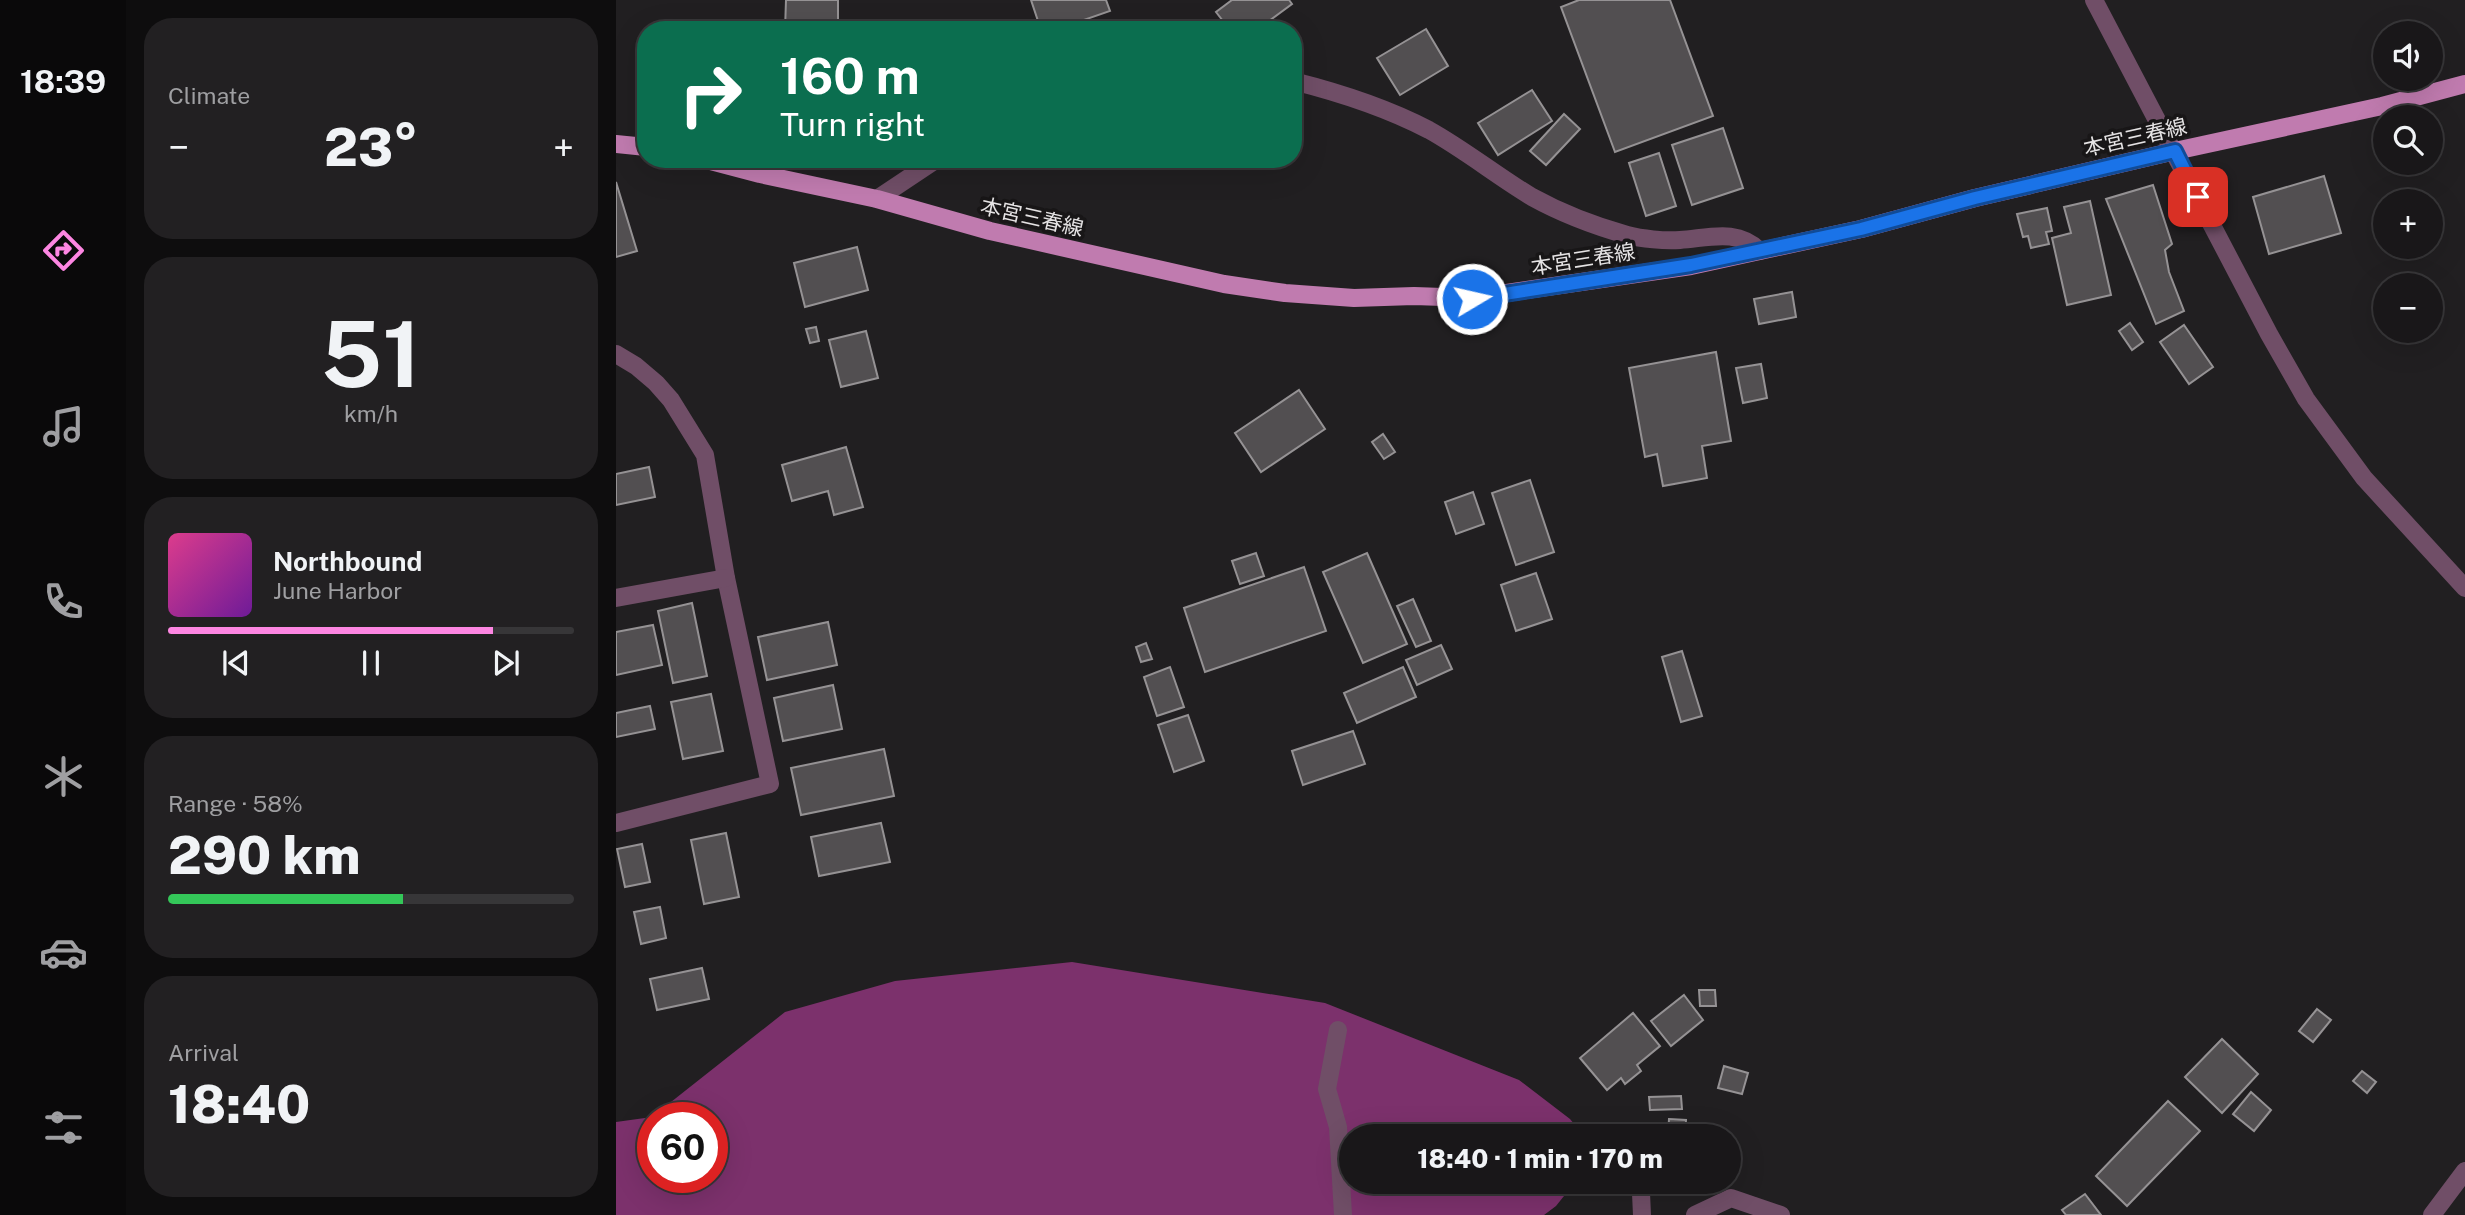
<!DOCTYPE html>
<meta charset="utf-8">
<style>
body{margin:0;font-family:"Public Sans","Noto Sans JP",sans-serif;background:#222022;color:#f1f3f6;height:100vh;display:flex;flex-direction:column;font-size:26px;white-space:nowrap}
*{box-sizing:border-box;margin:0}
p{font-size:23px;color:#9f9fa2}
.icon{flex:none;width:38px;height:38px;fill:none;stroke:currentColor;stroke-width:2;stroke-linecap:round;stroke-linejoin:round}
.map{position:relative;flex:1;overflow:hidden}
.sheet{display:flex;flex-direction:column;gap:18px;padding:18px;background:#0e0d0e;width:490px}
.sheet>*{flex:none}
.banner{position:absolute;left:21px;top:21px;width:665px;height:147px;border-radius:28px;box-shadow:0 7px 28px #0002,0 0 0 2px #373638;background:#0b6e4f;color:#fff;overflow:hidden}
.controls{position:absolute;left:1757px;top:21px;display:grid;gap:14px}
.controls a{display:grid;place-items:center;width:70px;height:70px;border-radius:50%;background:#191719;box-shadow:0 7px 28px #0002,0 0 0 2px #373638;font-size:35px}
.speed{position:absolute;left:21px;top:1102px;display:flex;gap:14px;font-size:35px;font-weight:700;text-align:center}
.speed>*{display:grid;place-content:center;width:91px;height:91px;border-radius:50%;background:#191719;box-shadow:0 7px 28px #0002,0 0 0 2px #373638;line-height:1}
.speed .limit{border:10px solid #d22;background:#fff;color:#111}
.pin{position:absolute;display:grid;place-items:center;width:60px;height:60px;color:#fff;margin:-30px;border-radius:14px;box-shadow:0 4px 10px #0006}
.me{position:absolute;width:77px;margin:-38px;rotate:81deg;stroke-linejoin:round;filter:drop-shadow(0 0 5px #0008)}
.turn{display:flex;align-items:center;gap:24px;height:147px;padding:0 28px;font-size:32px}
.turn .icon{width:91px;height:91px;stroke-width:2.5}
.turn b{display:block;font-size:49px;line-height:60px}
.big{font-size:52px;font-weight:800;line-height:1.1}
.sheet .card{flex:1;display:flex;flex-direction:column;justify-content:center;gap:10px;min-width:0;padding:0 24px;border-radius:28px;background:#222022}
.sheet .dial{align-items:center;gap:0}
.dial b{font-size:91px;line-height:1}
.song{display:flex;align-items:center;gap:21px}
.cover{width:84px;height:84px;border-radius:10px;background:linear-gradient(135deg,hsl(330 70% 55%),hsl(280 70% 35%))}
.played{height:7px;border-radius:4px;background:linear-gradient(90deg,#fd86e2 80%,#373638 80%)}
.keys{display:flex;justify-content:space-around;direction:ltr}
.heat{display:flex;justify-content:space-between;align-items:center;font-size:38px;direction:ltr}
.charge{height:10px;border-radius:5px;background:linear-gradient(90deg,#34c759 58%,#373638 0)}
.trip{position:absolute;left:723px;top:1124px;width:402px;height:70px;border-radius:35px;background:#191719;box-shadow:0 7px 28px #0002,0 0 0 2px #373638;font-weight:800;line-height:70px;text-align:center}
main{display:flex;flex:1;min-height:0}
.tabs{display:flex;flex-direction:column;width:126px;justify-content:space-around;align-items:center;background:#0a090a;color:#9f9fa2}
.tabs .icon{width:49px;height:49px}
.tabs .current{color:#fd86e2}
.tabs b{font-size:32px;color:#f1f3f6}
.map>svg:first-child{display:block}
.forest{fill:#7c316c;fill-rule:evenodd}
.building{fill:#524f51;stroke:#959294;stroke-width:2}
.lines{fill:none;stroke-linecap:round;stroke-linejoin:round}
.minor{stroke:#704e67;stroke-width:18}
.major{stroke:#c07baf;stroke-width:18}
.route-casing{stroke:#114b97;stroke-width:18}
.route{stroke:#1a73e8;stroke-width:12}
.labels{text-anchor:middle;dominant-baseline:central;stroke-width:7;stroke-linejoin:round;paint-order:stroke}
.street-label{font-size:21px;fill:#e5e3e4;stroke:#181617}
</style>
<main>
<nav class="tabs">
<b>18:39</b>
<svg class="icon current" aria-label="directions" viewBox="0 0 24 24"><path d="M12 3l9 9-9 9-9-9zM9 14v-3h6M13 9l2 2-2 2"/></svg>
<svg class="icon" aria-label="music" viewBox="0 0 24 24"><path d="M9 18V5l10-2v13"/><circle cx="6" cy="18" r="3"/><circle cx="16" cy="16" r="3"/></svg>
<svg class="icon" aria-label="phone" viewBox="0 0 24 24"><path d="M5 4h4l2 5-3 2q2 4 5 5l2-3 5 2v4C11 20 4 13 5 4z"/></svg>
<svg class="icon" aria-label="climate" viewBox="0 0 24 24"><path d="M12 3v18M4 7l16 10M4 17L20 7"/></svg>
<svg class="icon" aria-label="car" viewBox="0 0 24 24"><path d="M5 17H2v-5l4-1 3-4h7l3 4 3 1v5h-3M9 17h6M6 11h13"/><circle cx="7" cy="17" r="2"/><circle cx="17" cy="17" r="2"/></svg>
<svg class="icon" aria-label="filters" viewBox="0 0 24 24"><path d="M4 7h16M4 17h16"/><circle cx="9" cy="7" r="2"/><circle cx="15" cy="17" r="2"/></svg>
</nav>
<section class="sheet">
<div class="card"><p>Climate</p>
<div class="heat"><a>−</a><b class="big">23°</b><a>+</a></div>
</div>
<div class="card dial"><b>51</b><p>km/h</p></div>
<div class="card">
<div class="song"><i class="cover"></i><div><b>Northbound</b><p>June Harbor</p></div></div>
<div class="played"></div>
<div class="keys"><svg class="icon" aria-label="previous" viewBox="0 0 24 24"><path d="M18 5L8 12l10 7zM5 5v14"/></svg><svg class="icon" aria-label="pause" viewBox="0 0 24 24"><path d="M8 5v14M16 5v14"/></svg><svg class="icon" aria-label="next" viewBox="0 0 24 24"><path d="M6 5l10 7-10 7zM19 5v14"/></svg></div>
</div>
<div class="card"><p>Range · 58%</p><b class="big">290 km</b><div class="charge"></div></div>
<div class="card"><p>Arrival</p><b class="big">18:40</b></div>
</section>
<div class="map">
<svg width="1849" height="1215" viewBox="0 0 1849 1215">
<rect width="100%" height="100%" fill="#211f21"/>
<path class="forest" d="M456,962L709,1003L903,1080L954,1119L968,1136H735V1181H960L940,1206L928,1215H0V1122L36,1117L169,1012L279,981ZM37,1118H96V1178H37Z"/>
<g class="building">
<polygon points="170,0 222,0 222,30 169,30"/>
<polygon points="415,0 490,0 494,11 439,30 425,30"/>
<polygon points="616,0 673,0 676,4 641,30 614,30 600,12"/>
<polygon points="963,0 1054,0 1097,116 999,152 945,7"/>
<polygon points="810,29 832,66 784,95 761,58"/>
<polygon points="916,90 936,121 882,155 862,123"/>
<polygon points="948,114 964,129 930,165 914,151"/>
<polygon points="1107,128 1127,188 1076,205 1056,145"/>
<polygon points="1043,153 1060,206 1030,216 1013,163"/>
<polygon points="1708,176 1725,233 1653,254 1637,197"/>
<polygon points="0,182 21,251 0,257"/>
<polygon points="1537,185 1556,244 1549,250 1553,272 1568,311 1540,324 1490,199"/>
<polygon points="1474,201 1495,295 1451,305 1436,238 1455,233 1448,207"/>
<polygon points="1431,208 1436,231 1430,232 1433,244 1415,248 1412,236 1407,237 1401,214"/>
<polygon points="241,247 252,290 189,307 178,263"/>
<polygon points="1176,292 1180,317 1143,324 1138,299"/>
<polygon points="1514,323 1527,342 1516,350 1503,331"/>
<polygon points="1568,325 1597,367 1573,384 1544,342"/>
<polygon points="200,327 203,341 194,343 190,329"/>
<polygon points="250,331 262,378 225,387 213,340"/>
<polygon points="1100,352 1115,441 1086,446 1091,478 1047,486 1041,454 1029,457 1013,368"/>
<polygon points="1145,364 1151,398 1127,403 1120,368"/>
<polygon points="683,390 709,429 645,472 619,433"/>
<polygon points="767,434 779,452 768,459 756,442"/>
<polygon points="230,447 247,507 218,515 212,491 176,501 166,465"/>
<polygon points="33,467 39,497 0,505 0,474"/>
<polygon points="914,480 938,552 900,565 876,493"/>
<polygon points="857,492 868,524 840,534 829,502"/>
<polygon points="640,553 648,576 624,584 616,561"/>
<polygon points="751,553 791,644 747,663 707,572"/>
<polygon points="688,567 710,631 589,672 568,608"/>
<polygon points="920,573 936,619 900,631 885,585"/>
<polygon points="797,599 815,641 800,647 781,606"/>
<polygon points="76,603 91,676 57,683 42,611"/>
<polygon points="212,622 221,665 151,680 142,637"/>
<polygon points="37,625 46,665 0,675 0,632"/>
<polygon points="530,643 536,659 525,662 520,647"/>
<polygon points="825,645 836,669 801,685 790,660"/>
<polygon points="1066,651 1086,716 1065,722 1046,657"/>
<polygon points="554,667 568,707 541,716 528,677"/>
<polygon points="787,667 800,697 741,723 728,693"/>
<polygon points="217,685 226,729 167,741 158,698"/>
<polygon points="95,694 107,751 67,759 55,702"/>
<polygon points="34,706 39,729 0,737 0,713"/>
<polygon points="572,715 588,761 558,772 542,725"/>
<polygon points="737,731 749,764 687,785 676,751"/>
<polygon points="268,749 278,796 185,815 175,768"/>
<polygon points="265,823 274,862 203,876 195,837"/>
<polygon points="110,833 123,897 88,904 75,840"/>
<polygon points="26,844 34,882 9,887 1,849"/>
<polygon points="44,907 50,938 25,944 18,912"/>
<polygon points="86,968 93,999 41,1010 34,979"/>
<polygon points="1083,990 1099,990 1100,1006 1084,1006"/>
<polygon points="1068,995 1087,1020 1055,1046 1035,1021"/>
<polygon points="1701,1009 1715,1020 1697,1042 1683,1031"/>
<polygon points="1017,1013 1044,1046 1021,1065 1025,1071 1009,1084 1005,1078 991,1090 964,1058"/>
<polygon points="1606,1039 1642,1074 1606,1113 1569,1077"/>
<polygon points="1108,1066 1132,1073 1126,1094 1102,1088"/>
<polygon points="1746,1071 1760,1082 1751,1093 1737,1081"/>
<polygon points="1635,1092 1655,1110 1638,1131 1617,1114"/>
<polygon points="1065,1096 1066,1109 1034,1110 1033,1097"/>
<polygon points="1552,1101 1584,1131 1511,1206 1480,1176"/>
<polygon points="1053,1119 1070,1120 1069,1136 1052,1136"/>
<polygon points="1469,1194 1485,1215 1450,1215 1446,1210"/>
</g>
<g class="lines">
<g class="minor">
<polyline points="1478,0 1653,334 1690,399 1748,478 1849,588"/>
<path d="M677,81C725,93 769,107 813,130C849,150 881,176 916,197C945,213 979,226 1011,235C1026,239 1048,241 1064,240C1093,238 1121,228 1144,251"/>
<polyline points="261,199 321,159"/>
<polyline points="0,354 20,366 40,383 55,400 89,455 110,578 154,784 0,823"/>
<polyline points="0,598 110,578"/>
<polyline points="722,1030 711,1089 722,1127 727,1215"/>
<polyline points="1025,1193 1026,1215"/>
<polyline points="1079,1215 1115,1198 1165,1215"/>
<polyline points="1816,1215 1849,1171"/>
</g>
<g class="major">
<polyline points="0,144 30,147"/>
<polyline points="87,159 144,174 261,199 374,231 608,284 669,293 738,298 798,296 856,298 1075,266 1245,229 1359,198 1559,151 1766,106 1849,84"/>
</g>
</g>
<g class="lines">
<g class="route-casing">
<polyline id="route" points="856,299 1075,265 1245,229 1359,198 1559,151 1582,197"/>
</g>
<use href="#route" class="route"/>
</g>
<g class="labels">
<g class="street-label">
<text transform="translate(1519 137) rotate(-13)">本宮三春線</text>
<text transform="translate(416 217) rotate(13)">本宮三春線</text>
<text transform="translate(967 259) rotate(-9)">本宮三春線</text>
</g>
</g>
</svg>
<div class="controls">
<a><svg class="icon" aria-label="sound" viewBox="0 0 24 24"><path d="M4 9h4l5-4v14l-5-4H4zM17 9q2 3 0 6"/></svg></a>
<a><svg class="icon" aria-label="search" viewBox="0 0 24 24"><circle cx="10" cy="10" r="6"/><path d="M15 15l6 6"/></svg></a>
<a>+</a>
<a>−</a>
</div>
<div class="speed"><div class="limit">60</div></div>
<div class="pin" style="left:1582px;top:197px;background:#d93025"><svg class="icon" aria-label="arrive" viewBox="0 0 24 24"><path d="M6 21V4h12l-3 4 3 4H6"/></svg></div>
<svg class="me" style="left:856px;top:299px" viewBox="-20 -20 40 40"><circle r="17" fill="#1a73e8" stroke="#fff" stroke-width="3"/><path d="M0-11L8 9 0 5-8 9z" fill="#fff"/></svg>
<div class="trip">18:40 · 1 min · 170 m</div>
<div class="banner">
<div class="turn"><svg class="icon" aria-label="right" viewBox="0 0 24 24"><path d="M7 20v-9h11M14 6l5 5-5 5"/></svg><div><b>160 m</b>Turn right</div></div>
</div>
</div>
</main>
